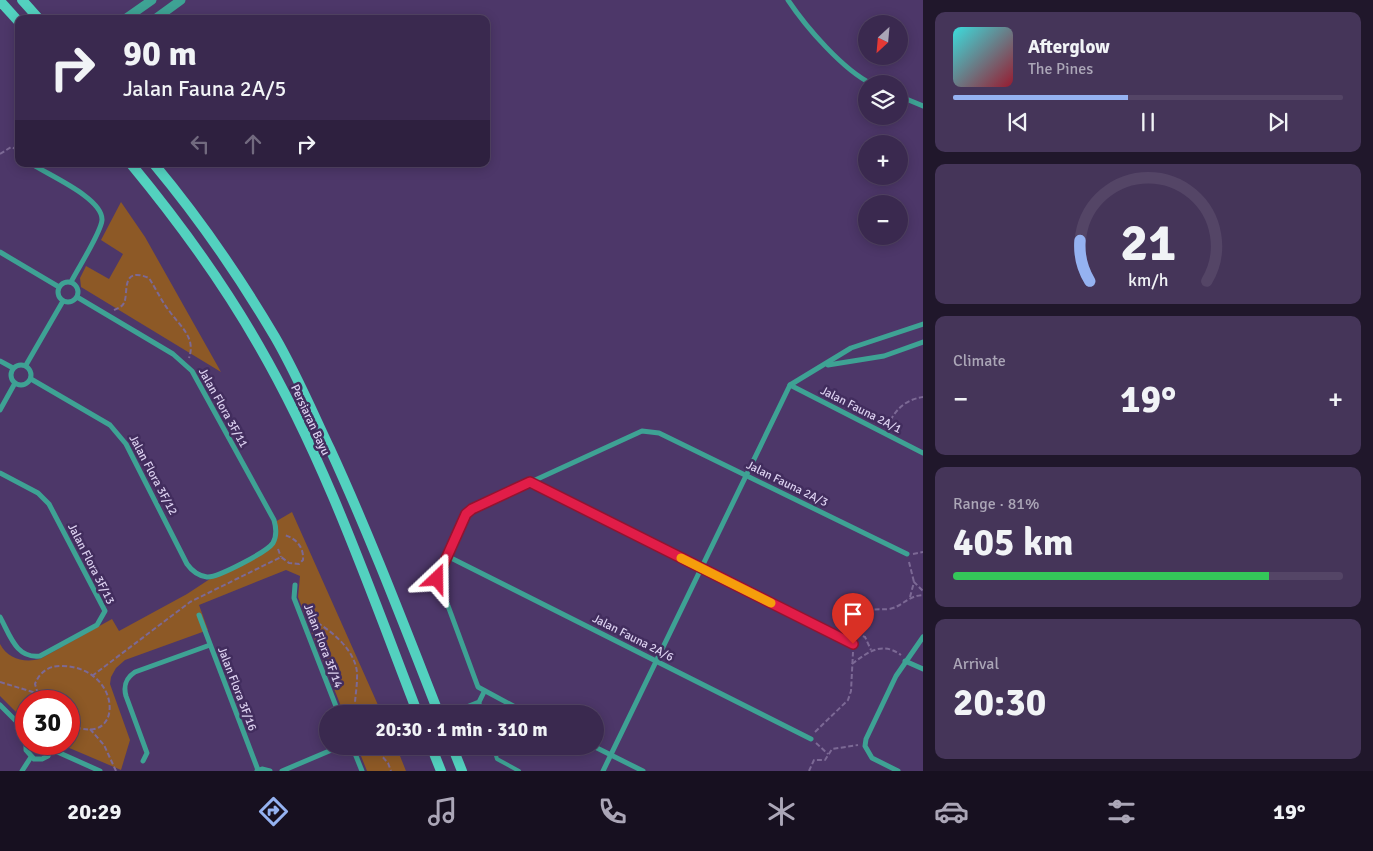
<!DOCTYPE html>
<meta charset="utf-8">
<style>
body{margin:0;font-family:Signika,sans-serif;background:#453559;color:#f1f3f6;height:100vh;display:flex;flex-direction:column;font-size:19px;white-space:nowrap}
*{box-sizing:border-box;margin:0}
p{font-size:16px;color:#aba6b7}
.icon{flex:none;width:28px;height:28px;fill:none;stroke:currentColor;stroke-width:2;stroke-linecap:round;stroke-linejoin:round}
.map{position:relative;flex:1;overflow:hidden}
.panel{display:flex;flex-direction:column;gap:12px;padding:12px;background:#20172b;width:450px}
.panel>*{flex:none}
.hud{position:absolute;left:15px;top:15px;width:475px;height:152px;border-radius:10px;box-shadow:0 2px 12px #0003,0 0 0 1px #544566;background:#3a294f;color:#f1f3f6;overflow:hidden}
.needle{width:32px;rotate:206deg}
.fabs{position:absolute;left:858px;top:15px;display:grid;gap:10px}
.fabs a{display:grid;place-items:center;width:50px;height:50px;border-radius:50%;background:#3a294f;box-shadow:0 2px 12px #0003,0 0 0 1px #544566;font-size:25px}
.speed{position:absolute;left:15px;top:690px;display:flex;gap:10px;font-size:25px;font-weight:700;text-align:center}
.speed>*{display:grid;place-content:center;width:65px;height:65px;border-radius:50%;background:#3a294f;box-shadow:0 2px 12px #0003,0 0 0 1px #544566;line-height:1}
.speed .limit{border:8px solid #d22;background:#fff;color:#111}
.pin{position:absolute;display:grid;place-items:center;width:42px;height:42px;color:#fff;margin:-51px -21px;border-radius:50% 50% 50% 0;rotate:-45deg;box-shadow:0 0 5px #0007}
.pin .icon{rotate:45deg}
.me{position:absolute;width:55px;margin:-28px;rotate:23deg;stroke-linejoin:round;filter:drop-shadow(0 0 4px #0008)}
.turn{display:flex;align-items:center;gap:18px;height:105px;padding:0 25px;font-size:22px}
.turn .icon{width:65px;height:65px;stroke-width:2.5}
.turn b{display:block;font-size:35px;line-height:42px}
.lanes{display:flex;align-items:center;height:48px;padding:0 25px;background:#0003;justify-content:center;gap:25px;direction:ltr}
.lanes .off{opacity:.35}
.big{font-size:38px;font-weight:700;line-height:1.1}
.panel .tile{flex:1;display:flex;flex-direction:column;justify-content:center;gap:8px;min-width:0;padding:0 18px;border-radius:10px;background:#453559}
.panel .dial{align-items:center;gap:0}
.dial svg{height:130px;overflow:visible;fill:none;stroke:#544566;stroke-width:7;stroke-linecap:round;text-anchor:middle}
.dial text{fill:#f1f3f6;stroke:none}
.song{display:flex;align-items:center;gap:15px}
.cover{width:60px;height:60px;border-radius:8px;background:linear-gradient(135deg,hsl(180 70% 55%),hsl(350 70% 35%))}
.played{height:5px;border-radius:2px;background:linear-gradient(90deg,#95b2f1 45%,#544566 45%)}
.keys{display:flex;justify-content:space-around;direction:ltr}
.heat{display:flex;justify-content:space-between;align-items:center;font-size:28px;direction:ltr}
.charge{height:8px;border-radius:4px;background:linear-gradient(90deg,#34c759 81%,#544566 0)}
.trip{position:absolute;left:319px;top:705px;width:285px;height:50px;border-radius:25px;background:#3a294f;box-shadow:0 2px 12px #0003,0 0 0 1px #544566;font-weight:700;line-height:50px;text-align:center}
.dock{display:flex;height:80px;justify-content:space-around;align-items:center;background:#171020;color:#aba6b7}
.dock .icon{width:35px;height:35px}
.dock .selected{color:#95b2f1}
.dock b{font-size:22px;color:#f1f3f6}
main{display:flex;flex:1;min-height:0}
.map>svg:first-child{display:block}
.green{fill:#8d5926}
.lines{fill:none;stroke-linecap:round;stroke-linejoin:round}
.path{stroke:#7c6995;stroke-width:2;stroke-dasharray:5 2.5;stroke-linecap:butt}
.service{stroke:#3ea294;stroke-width:4}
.minor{stroke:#3ea294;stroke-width:5}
.tertiary{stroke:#3ea294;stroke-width:9}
.secondary{stroke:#53d1bf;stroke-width:10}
.route-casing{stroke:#92132f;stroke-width:12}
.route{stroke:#e11d48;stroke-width:9}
.slow{stroke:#f59e0b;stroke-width:9}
.labels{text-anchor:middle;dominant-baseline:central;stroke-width:5;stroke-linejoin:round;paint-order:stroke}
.street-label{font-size:12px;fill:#dcd1f0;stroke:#422d5e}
</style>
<main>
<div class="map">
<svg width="923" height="771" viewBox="0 0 923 771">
<rect width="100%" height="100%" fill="#4d3769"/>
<g class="green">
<polygon points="121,202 145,237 221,372 81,287 80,278 86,266 109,279 123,254 101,240"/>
<path d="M292,512L382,714H344L298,597L300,576L286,570L199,605L208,630L125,660L116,668L111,677L110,684L130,740L121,770L60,744H69V701H26V716L18,714L0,696V644C8,659 24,663 40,659L112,619L119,631L187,594L219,573L268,548L273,538L275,522Z"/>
<polygon points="357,746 396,746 406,771 367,771"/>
</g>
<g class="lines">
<g class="path">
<polyline points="0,154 11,147 19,150"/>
<path d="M114,310C118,308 122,307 124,303C129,293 120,266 149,278C156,289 162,302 170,312C181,327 196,338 189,358"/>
<path d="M887,427C895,410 904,400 923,397"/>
<polyline points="278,549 281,557"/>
<polyline points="913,554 923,552"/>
<polyline points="909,562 914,582"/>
<polyline points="910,597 914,582 923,591"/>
<path d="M311,619C331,630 359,652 357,678C357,690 354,701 355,714"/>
<polyline points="856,633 865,637 871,650"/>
<path d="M855,637L864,612C873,608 879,610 889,609C902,607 907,596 923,595"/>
<path d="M852,664C868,652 882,641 901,655"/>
<path d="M92,676L190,602L281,557L289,563L299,564L303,560C304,547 296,538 284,535"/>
<polyline points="0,682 36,693"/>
<path d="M40,701L35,684C40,672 48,666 61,666C124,666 125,752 69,724"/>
<polyline points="90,729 104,745 116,771"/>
<polyline points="815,732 848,700 851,691 853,652"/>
<polyline points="816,743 828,754"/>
<polyline points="373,746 388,763 391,771"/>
<polyline points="809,771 814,760 825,760 832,749 858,745"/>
</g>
<g class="service">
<polyline points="479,702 483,714"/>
<polyline points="493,746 497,759 519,771"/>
</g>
<g class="minor">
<path d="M788,0C806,27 843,70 872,84"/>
<polyline points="899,96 923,106"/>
<path d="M32,164C48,175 103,198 102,220C101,233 78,268 71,282"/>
<polyline points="0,252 59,287"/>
<circle cx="68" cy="292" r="10"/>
<polyline points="0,361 13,368"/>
<circle cx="21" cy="375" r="10"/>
<polyline points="26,365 63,301"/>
<polyline points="828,365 884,356 923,342"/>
<path d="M31,379L110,425L126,444L187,564C192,571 199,576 207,577C217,578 267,552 273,543C277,536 276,527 274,520L192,371L173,354L77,297"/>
<polyline points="790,385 923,453"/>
<polyline points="0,410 15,383"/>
<path d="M0,473L38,493L49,504L105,611L97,625L40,656C16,659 10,635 0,617"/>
<polyline points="531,482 853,644"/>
<polyline points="447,556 811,739"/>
<polyline points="295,585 294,598 339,714"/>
<polyline points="199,615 258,770"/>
<polyline points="905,661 923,669"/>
<polyline points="0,705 26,731"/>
<polyline points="449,714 479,702 484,692"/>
<polyline points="528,714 478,687 437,576 466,514 472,509 642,431 659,433 907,554"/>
<polyline points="26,739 26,750 34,759 42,759 48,756 53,744"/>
<polyline points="352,746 362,771"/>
<polyline points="593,746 643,771"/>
<polyline points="53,750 100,771"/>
<path d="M143,761L147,753L126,696C123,685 126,678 135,672L210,645"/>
<polyline points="22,771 31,757"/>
<polyline points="257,771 262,769 270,771"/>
<polyline points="282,771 341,746"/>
<polyline points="603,771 790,385 851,348 923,324"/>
<polyline points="898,771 872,758 865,746 866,739 896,676 923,637"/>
</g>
<g class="tertiary">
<polyline points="125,19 152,0"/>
<polyline points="155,19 181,0"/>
</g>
<g class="secondary">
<polyline points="22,0 39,19"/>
<polyline points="0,1 19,22"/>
<path d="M131,164C178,221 222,281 259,346C326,462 370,590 418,714"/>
<path d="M154,164C199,218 239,276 275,337C296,373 312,411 330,449C370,536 404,625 439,714"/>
<polyline points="431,746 441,771"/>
<polyline points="452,746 462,771"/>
</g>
</g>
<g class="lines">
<g class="route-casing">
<polyline id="route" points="437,579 466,514 472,509 530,482 853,644"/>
</g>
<use href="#route" class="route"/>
<polyline class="slow" points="681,558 771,603"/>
</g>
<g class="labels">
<g class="street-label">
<text transform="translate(223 408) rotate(61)">Jalan Flora 3F/11</text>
<text transform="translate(861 410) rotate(27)">Jalan Fauna 2A/1</text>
<text transform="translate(310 420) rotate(65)">Persiaran Bayu</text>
<text transform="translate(153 475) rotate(62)">Jalan Flora 3F/12</text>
<text transform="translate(787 484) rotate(26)">Jalan Fauna 2A/3</text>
<text transform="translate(91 564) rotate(63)">Jalan Flora 3F/13</text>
<text transform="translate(633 638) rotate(27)">Jalan Fauna 2A/6</text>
<text transform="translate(323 646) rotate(69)">Jalan Flora 3F/14</text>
<text transform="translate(237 689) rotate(69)">Jalan Flora 3F/16</text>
</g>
</g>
</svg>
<div class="fabs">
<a><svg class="needle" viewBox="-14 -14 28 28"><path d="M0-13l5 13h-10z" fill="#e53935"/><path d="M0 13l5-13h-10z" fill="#aba6b7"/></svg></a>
<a><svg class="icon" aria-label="layers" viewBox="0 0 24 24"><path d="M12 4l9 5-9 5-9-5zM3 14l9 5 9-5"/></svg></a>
<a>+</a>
<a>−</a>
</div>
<div class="speed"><div class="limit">30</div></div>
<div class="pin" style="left:853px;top:644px;background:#d93025"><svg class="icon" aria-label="arrive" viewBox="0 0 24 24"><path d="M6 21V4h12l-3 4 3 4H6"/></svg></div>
<svg class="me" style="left:437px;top:579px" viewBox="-20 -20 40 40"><path d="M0-17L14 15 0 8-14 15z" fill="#e11d48" stroke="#fff" stroke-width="4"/></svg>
<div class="trip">20:30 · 1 min · 310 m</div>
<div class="hud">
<div class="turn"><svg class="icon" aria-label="right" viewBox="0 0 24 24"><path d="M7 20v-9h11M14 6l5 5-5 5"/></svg><div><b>90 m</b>Jalan Fauna 2A/5</div></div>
<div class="lanes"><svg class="icon off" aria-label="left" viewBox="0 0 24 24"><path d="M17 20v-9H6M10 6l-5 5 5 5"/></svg><svg class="icon off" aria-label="ahead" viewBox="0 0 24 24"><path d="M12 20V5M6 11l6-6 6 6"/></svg><svg class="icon" aria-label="right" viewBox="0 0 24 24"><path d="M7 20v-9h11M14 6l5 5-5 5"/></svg></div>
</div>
</div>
<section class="panel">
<div class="tile">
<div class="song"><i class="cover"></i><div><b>Afterglow</b><p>The Pines</p></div></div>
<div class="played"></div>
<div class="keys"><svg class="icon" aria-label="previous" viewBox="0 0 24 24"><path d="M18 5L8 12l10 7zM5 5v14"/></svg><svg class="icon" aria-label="pause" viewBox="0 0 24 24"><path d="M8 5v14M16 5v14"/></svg><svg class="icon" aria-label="next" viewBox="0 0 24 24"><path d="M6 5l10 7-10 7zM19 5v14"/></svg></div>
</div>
<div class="tile dial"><svg viewBox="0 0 100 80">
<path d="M14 69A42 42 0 1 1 86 69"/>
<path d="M14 69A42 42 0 0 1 8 44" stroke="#95b2f1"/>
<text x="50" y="56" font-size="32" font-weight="700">21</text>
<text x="50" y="72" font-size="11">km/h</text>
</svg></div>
<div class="tile"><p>Climate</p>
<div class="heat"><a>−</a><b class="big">19°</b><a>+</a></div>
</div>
<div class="tile"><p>Range · 81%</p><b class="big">405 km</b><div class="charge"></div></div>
<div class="tile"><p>Arrival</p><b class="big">20:30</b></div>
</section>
</main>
<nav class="dock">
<b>20:29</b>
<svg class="icon selected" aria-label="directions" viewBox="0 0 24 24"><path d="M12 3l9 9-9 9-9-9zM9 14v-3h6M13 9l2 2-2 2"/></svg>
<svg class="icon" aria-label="music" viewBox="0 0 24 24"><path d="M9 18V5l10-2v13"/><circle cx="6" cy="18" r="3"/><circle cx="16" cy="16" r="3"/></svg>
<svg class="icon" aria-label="phone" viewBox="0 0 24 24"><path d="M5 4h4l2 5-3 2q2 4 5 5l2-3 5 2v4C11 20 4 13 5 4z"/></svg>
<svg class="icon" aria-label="climate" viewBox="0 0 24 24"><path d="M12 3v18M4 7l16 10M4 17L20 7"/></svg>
<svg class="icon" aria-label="car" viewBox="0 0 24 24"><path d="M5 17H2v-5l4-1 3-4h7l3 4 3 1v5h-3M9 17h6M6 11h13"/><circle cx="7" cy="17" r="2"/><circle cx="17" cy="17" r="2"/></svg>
<svg class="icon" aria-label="filters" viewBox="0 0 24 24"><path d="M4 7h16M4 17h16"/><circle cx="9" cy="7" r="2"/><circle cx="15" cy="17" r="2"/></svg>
<b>19°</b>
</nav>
